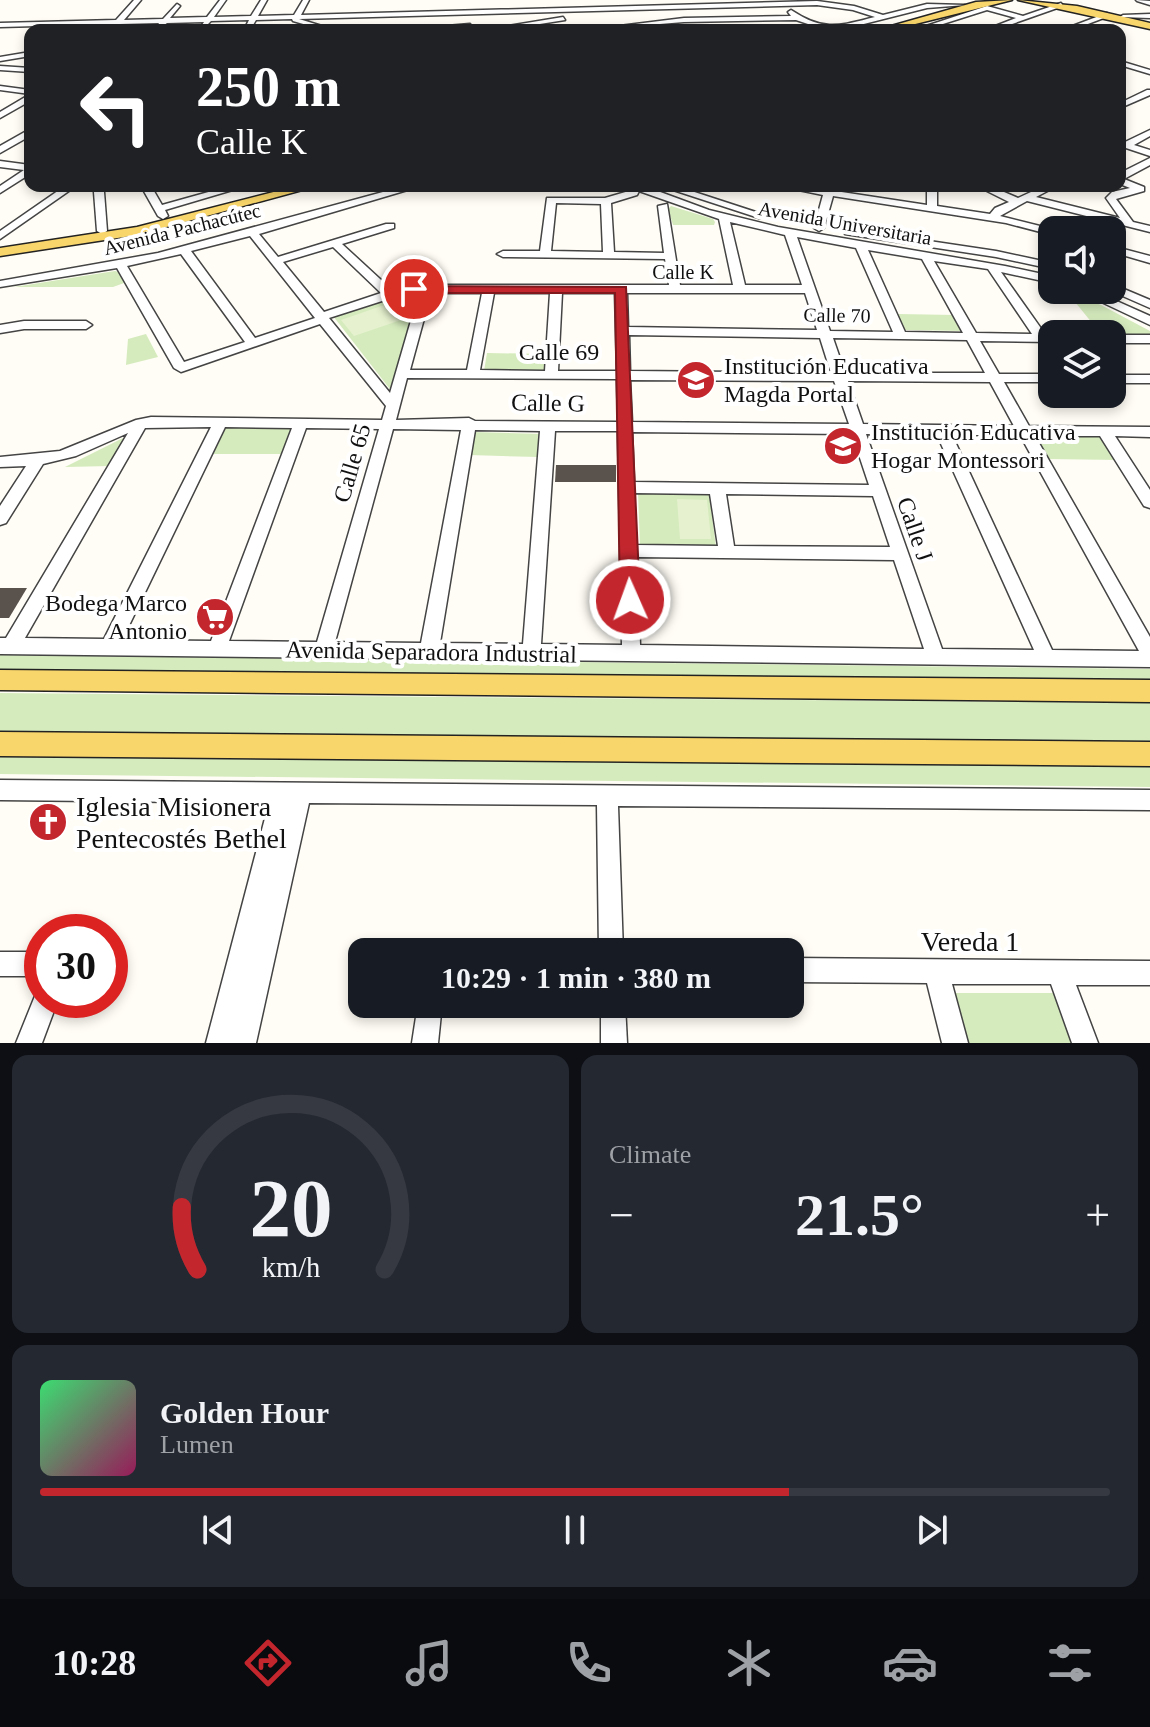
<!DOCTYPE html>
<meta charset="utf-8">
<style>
body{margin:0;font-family:"Times New Roman",serif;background:#242831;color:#f1f3f6;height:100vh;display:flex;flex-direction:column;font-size:30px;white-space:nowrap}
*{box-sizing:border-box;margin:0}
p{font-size:26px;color:#9ea1a6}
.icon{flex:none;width:44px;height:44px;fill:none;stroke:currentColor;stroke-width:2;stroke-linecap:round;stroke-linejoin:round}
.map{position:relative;height:1043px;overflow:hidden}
.details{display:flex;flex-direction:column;gap:12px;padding:12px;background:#0d0f14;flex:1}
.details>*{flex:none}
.banner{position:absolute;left:24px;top:24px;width:1102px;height:168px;border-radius:16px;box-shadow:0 4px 12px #0003;background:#202124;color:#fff;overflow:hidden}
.buttons{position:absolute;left:1038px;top:216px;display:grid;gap:16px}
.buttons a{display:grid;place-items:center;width:88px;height:88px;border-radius:16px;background:#171b24;box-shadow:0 4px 12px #0003;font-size:40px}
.speed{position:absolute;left:24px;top:914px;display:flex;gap:16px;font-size:40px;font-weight:700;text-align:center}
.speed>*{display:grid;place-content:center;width:104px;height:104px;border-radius:50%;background:#171b24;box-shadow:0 4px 12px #0003;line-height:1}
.speed .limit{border:12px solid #d22;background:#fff;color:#111}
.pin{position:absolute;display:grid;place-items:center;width:68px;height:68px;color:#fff;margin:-34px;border:4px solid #fff;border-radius:50%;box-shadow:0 2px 8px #0007}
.me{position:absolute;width:88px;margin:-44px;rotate:358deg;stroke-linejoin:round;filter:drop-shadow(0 0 6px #0008)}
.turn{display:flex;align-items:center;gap:28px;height:168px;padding:0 40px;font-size:36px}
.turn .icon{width:104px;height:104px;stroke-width:2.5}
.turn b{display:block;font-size:56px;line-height:68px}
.big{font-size:60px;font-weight:600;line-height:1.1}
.details .card{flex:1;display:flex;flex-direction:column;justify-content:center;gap:12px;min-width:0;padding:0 28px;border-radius:16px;background:#242831}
.details .dial{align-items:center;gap:0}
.dial svg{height:208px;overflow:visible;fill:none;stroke:#363941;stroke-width:7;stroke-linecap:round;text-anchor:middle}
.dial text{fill:#f1f3f6;stroke:none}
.song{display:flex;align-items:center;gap:24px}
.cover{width:96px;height:96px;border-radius:12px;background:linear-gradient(135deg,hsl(140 70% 55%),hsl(330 70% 35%))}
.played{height:8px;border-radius:4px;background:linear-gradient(90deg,#c4262e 70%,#363941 70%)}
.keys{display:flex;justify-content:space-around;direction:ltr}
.heat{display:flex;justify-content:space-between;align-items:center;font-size:44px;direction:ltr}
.details .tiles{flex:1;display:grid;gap:12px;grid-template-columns:1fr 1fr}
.card:last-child{grid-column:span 2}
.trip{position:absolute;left:348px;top:938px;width:456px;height:80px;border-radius:16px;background:#171b24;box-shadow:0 4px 12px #0003;font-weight:600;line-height:80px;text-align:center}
.tab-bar{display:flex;height:128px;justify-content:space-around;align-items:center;background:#090b0e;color:#9ea1a6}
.tab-bar .icon{width:56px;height:56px}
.tab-bar .active{color:#c4262e}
.tab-bar b{font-size:36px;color:#f1f3f6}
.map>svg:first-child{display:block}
.green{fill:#d5ebbd}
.pitch{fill:#e6f2cf}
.building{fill:#5a524d}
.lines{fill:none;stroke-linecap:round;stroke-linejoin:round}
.minor-casing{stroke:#444;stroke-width:3}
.major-casing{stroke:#222;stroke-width:3}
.minor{fill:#fff;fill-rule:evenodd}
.major{fill:#f9d66b;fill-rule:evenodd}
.route{fill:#c4262e;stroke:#7f191e;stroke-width:2}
.labels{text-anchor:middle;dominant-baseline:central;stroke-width:8;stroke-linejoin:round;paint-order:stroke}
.far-street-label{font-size:20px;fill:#111;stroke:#fff}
.street-label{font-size:24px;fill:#111;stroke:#fff}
.poi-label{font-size:24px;fill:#111;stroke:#fff;text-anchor:start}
.near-poi-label{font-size:28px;fill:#111;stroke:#fff;text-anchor:start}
.near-street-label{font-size:28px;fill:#111;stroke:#fff}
</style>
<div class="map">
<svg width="1150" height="1043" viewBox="0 0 1150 1043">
<rect width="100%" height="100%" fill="#fffdf5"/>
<g class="green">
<polygon points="671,206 713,219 715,222 714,225 673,225 668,209"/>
<polygon points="115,271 123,273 124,283 113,287 14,287"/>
<polygon points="1067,292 1101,305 1150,331 1150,335 1101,334"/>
<polygon points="400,294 421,294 393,393 333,316"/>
<polygon points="898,314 955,315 963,331 904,330"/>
<polygon points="146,334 158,357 126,365 128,339"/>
<polygon points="487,353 547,354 546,371 484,371"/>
<polygon points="226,427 296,428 286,454 213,454"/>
<polygon points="473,432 541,434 538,457 469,455"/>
<polygon points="129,435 110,466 65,467"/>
<polygon points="1034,436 1104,437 1119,460 1047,459"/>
<polygon points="638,493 709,493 716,547 640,546"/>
<polygon points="0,655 1150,669 1150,684 0,670"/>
<polygon points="0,693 1150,703 1150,747 0,733"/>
<polygon points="0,751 1150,764 1150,787 0,774"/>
<polygon points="953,993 1060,993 1078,1043 967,1043"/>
</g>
<g class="pitch">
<polygon points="390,303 404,319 354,336 341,320"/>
<polygon points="677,499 707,500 711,539 680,539"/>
</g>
<g class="building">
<polygon points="556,465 616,465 616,482 555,482"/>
<polygon points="0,588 27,588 9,618 0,618"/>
</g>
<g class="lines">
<g class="minor-casing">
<g id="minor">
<path d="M134,0H141L124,20L163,19L177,4L180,6L170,18L207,17L220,0H226L214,17L251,16L261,0H267L258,16L294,15L303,0H309L301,15L817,1L854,6L883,15L927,4L965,5L927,8L840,30H826L796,20L684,22L587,30L684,18L791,16L788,12L791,10C824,32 839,26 875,17L853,10L817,5L299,19L335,30H324L293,21L292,19L256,20L250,30H244L249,20L211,21L205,27L202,25L204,22L167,23L160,28L157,26L159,23L120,24L114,28L111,26L112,24L0,27V23L116,20Z"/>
<polygon points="1136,0 1150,1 1150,5 1137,1"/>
<polygon points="1061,3 1063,6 995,30 985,30 1016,18 987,10 924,30 914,30 987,6 1023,16"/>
<polygon points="1107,13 1109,16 1072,30 1062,30"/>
<polygon points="1150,14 1150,18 1120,17 1123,15"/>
<polygon points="563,17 565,20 501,30 484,30"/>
<polygon points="470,24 472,27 420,30 423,28"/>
<polygon points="30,52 30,56 0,61 0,57"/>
<polygon points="1120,61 1150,70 1150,74 1120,65"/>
<polygon points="0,66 30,68 30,72 0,70"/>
<polygon points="0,86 30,90 30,94 0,90"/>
<polygon points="1147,90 1150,90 1150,95 1120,108 1120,103"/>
<polygon points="27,96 30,96 30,101 0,118 0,112"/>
<polygon points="30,129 30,136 0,153 0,146"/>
<polygon points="1150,130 1150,136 1134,145 1150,150 1150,156 1120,146 1120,140 1125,142"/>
<polygon points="1150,158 1150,165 1124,179 1144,187 1144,191 1116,199 1133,222 1150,226 1150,232 1027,201 1000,216 1056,230 1052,230 1052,235 1006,223 833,196 824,228 819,231 814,228 823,195 779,186 825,189 826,186 836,186 835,191 927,205 927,186 937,186 937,206 990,214 995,208 1009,202 977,186 990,186 1018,198 1044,186 1057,186 1036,197 1120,218 1106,198 1112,192 1130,188 1120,184 1120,173"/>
<polygon points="0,161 30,165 30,174 0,193 0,186 24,170 0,167"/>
<polygon points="65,186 76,186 0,239 0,231"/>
<polygon points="141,186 151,186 162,205 230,186 246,186 165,210 168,216 163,219 158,216"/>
<path d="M405,186H421L259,234L278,257L386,224H394V228L342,244L392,290L406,285H669L665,259L503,257L497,254L503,251H540L547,198H605L629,191L630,186H644L709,210L778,227L1005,266L1052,276V283L1001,272L1045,334H1052V342L980,341L999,374H1052V382H1004L1029,426L1150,427V437L1115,436L1150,490V508L1144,506L1100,436H1035L1150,637V667L537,660L531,662L525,660L0,654V638H6L128,433L76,456L43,464L6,523L0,525V506L26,466L0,467V457L60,451L136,420L151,417L382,420L386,406L320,324L181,372L174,368L117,268L0,287V281L158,253ZM639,191L719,219L733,285H680L667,204L658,206L664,253L614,252L611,203L637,195ZM556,203L601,204L603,252L551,251ZM730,222L785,235L802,285H745ZM250,236L315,318L255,338L191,251ZM797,237L856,248L893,332L830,331ZM333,247L381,293L324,312L283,262ZM868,250L922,259L963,333L905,332ZM181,254L245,342L184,362L127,266ZM934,261L988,269L1032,334L976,333ZM407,293H419L390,393L329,318ZM431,293H482L467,370H410ZM494,293H550L545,371L480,370ZM562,293H615L617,371H558ZM627,293H805L817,330L628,327ZM629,335L820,338L831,373L630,371ZM833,338L967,340L985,373H845ZM407,378L617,379L618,422L475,421L469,418L396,420ZM630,380L834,381L849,424L632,422ZM848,381L990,382L1014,426L863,424ZM211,427L104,639L25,638L145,428ZM225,427L292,428L211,641L122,640ZM306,428L379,429L317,642L229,641ZM393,429L461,430L421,643L335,642ZM475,430L540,431L523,644L440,643ZM555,431H618L622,645L541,644ZM632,432L852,434L869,485L634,482ZM866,434L937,435L1034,650L942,649ZM952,435H1020L1139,651L1052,650ZM634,493L710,494L718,546L636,545ZM726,494L873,496L890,547L734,546ZM637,557L894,560L924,649L640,645Z"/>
<polygon points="661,186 676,186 768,216 759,218"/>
<polygon points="99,189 104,192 107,231 102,234 97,231 94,192"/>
<polygon points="849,229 996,251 1052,263 1052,269 996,257 845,234 845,230"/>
<polygon points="1112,246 1150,256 1150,263 1112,252"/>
<polygon points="1112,284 1150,300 1150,308 1109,290 1112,290"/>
<polygon points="1076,290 1092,290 1150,316 1150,325"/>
<polygon points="24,321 86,321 92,325 86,329 24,329 0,333 0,325"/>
<rect x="1112" y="335" width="38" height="8"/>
<rect x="1112" y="375" width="38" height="8"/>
<polygon points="0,780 1150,790 1150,810 618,806 623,952 599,952 597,805 309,803 256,1043 206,1043 269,803 0,800"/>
<rect x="0" y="952" width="42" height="24"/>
<polygon points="790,958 1150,961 1150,985 1076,985 1098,1043 1072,1043 1051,984 952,984 968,1043 942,1043 927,983 790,982"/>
<polygon points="42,989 42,1000 58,1000 42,1043 16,1043 37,991"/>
<polygon points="418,1004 442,1004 438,1043 412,1043"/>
<polygon points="601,1004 625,1004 627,1043 601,1043"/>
</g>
</g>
<g class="major-casing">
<g id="major">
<polygon points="1012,0 891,30 877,30 976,2"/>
<polygon points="1018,0 1077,6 1150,23 1150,29"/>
<polygon points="297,186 317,186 137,235 0,256 0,248 137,227"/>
<polygon points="0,670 1150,680 1150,702 0,690"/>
<polygon points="0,732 1150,742 1150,766 0,756"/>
</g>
</g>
<use href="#minor" class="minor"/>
<use href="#major" class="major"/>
</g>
<polygon class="route" points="409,286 626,287 640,600 637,606 623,606 620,600 615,293 414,293 409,291"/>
<defs>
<g id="school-disc" transform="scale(2)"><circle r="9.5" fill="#c4262e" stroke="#fff"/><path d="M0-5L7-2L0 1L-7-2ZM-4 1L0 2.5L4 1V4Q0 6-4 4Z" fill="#fff"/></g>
<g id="supermarket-disc" transform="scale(2)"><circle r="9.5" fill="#c4262e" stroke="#fff"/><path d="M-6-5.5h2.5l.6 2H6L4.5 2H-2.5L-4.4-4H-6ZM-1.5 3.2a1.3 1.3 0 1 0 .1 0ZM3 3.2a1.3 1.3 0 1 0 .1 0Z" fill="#fff"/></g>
<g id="church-disc" transform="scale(2)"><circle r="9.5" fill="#c4262e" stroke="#fff"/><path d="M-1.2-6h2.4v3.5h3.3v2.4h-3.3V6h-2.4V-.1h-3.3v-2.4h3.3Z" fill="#fff"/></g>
</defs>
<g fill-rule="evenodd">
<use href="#school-disc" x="696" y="380"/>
<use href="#school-disc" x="843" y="446"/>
<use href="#supermarket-disc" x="215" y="617"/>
<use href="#church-disc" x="48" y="822"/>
</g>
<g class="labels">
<g class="far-street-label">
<text transform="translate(845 223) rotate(10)">Avenida Universitaria</text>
<text transform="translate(182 229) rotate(-14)">Avenida Pachacútec</text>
<text x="683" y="272">Calle K</text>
<text transform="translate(837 315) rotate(1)">Calle 70</text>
</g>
<g class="street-label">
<text x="559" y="352">Calle 69</text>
<text transform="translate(548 403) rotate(1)">Calle G</text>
<text transform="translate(352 463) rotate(-74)">Calle 65</text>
<text transform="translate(915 529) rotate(71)">Calle J</text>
<text transform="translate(431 652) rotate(1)">Avenida Separadora Industrial</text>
</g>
<g class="poi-label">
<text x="724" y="366">Institución Educativa<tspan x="724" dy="28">Magda Portal</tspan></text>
<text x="871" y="432">Institución Educativa<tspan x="871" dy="28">Hogar Montessori</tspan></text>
<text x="187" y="603" text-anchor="end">Bodega Marco<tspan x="187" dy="28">Antonio</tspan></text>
</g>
<g class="near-poi-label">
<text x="76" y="806">Iglesia Misionera<tspan x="76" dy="32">Pentecostés Bethel</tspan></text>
</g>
<g class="near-street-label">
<text x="970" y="941">Vereda 1</text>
</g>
</g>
</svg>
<div class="buttons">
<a><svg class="icon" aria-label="sound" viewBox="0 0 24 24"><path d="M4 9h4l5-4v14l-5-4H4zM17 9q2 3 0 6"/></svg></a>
<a><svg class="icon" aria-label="layers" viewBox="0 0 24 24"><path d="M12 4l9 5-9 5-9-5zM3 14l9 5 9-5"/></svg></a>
</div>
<div class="speed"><div class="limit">30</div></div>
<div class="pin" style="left:414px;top:289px;background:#d93025"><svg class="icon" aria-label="arrive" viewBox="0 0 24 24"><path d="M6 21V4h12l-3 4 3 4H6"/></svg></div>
<svg class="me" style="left:630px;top:600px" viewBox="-20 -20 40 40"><circle r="17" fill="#c4262e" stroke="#fff" stroke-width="3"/><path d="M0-11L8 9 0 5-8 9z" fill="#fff"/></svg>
<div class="trip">10:29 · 1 min · 380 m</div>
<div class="banner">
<div class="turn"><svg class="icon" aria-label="left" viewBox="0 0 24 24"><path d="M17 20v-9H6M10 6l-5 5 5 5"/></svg><div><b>250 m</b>Calle K</div></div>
</div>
</div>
<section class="details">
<div class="tiles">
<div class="card dial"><svg viewBox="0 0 100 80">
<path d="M14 69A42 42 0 1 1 86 69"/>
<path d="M14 69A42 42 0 0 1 8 45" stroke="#c4262e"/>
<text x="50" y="56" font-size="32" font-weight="700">20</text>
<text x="50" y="72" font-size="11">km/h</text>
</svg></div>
<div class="card"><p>Climate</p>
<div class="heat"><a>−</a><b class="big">21.5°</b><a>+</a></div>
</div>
<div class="card">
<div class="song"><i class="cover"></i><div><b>Golden Hour</b><p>Lumen</p></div></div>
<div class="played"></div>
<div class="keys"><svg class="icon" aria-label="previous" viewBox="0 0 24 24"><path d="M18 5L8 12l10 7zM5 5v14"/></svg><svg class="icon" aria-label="pause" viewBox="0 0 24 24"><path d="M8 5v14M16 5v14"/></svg><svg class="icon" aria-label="next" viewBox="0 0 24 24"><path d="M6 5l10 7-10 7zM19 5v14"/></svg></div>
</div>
</div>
</section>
<nav class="tab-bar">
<b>10:28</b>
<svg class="icon active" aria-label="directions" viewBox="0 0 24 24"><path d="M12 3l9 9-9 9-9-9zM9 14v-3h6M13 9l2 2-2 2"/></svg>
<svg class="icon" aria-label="music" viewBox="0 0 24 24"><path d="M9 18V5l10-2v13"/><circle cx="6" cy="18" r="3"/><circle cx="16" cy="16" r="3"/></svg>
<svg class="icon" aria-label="phone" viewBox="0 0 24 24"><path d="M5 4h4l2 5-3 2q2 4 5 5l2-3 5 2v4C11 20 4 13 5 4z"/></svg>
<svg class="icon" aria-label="climate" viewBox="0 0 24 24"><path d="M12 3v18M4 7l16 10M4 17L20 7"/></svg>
<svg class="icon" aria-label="car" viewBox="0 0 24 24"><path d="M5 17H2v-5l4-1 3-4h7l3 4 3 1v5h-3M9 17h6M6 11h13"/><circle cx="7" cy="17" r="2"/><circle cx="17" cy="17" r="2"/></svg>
<svg class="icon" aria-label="filters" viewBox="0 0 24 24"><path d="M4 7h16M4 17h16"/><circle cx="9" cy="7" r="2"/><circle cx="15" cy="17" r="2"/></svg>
</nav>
